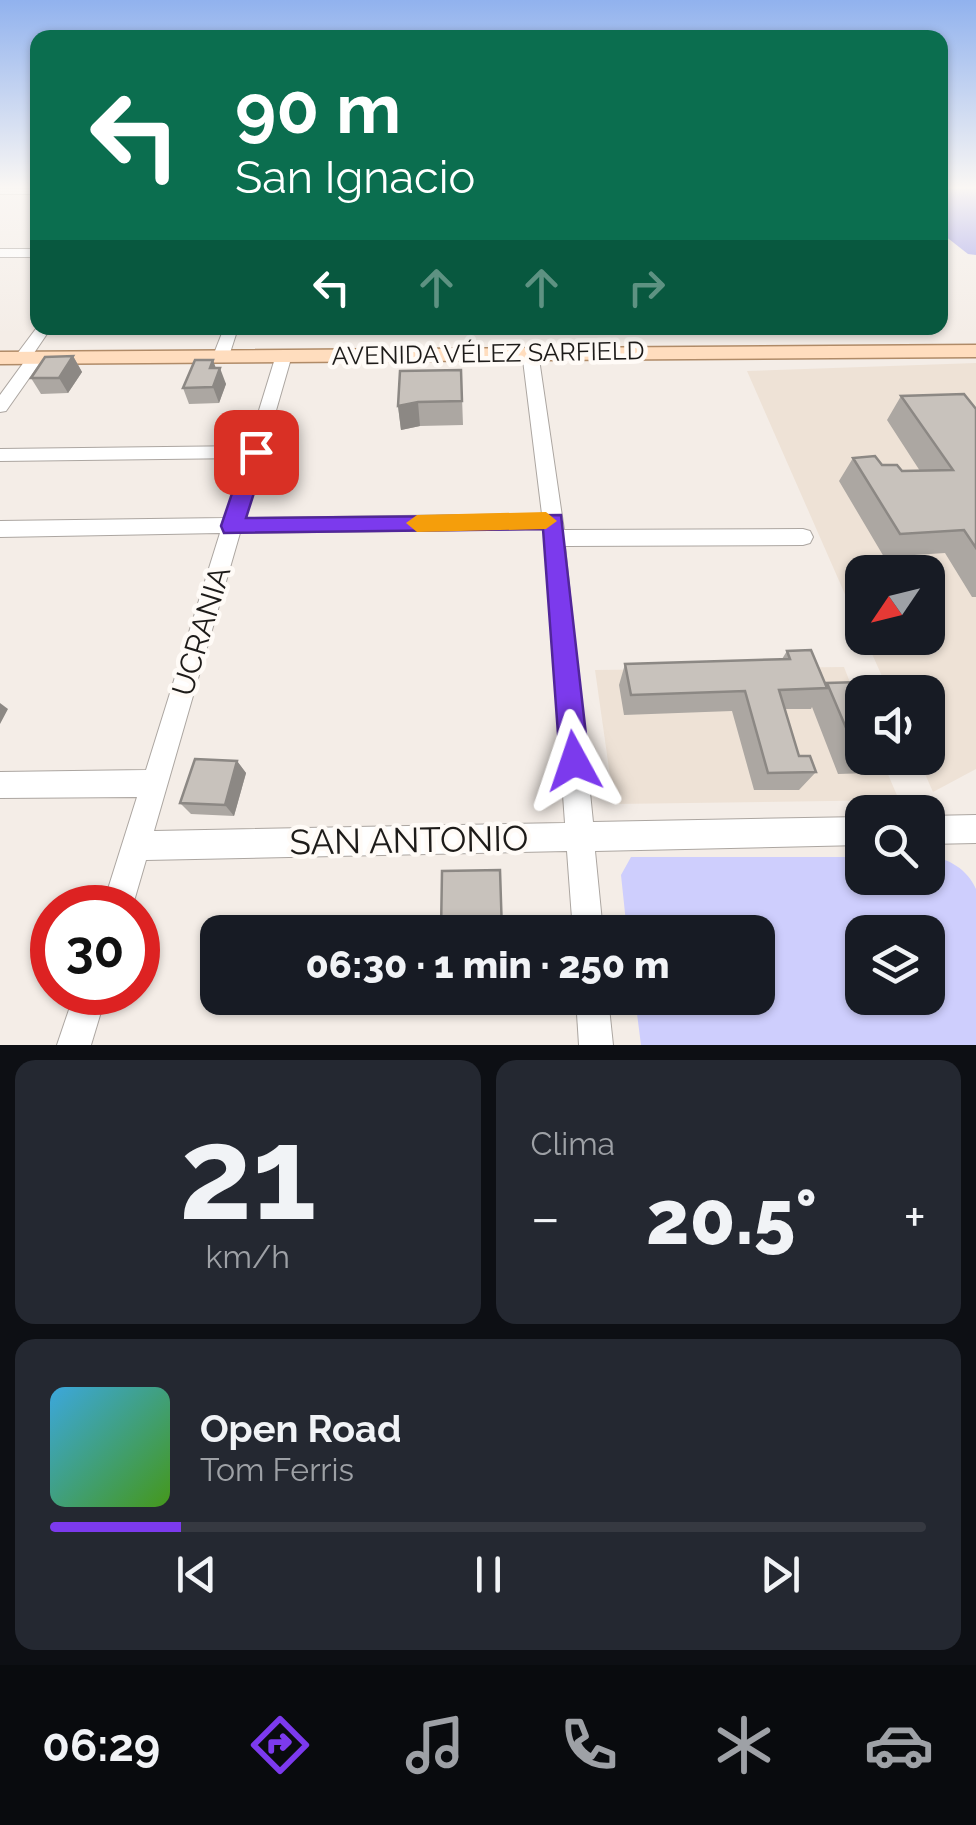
<!DOCTYPE html>
<html lang="es">
<meta charset="utf-8">
<style>
body{margin:0;font-family:Raleway,sans-serif;background:#242831;color:#f1f3f6;height:100vh;display:flex;flex-direction:column;font-size:38px;white-space:nowrap}
*{box-sizing:border-box;margin:0}
p{font-size:32px;color:#9ea1a6}
.icon{flex:none;width:55px;height:55px;fill:none;stroke:currentColor;stroke-width:2;stroke-linecap:round;stroke-linejoin:round}
.map{position:relative;height:1045px;overflow:hidden}
.drawer{display:flex;flex-direction:column;gap:15px;padding:15px;background:#0d0f14;flex:1}
.drawer>*{flex:none}
.top-card{position:absolute;left:30px;top:30px;width:918px;height:305px;border-radius:20px;box-shadow:0 2px 8px #0004;background:#0b6e4f;color:#fff;overflow:hidden}
.needle{width:65px;rotate:235deg}
.tools{position:absolute;left:845px;top:555px;display:grid;gap:20px}
.tools a{display:grid;place-items:center;width:100px;height:100px;border-radius:20px;background:#171b24;box-shadow:0 2px 8px #0004;font-size:50px}
.speed{position:absolute;left:30px;top:885px;display:flex;gap:20px;font-size:50px;font-weight:700;text-align:center}
.speed>*{display:grid;place-content:center;width:130px;height:130px;border-radius:50%;background:#171b24;box-shadow:0 2px 8px #0004;line-height:1}
.speed .limit{border:15px solid #d22;background:#fff;color:#111}
.pin{position:absolute;display:grid;place-items:center;width:85px;height:85px;color:#fff;margin:-42px;border-radius:20px;box-shadow:0 5px 15px #0006}
.me{position:absolute;width:110px;margin:-55px;rotate:355deg;stroke-linejoin:round;filter:drop-shadow(0 0 8px #0008)}
.turn{display:flex;align-items:center;gap:35px;height:210px;padding:0 40px;font-size:45px}
.turn .icon{width:130px;height:130px;stroke-width:2.5}
.turn b{display:block;font-size:70px;line-height:85px}
.lanes{display:flex;align-items:center;height:95px;padding:0 40px;background:#0003;justify-content:center;gap:50px;direction:ltr}
.lanes .off{opacity:.35}
.big{font-size:75px;font-weight:800;line-height:1.1}
.drawer .widget{flex:1;display:flex;flex-direction:column;justify-content:center;gap:15px;min-width:0;padding:0 35px;border-radius:20px;background:#242831}
.drawer .dial{align-items:center;gap:0}
.dial b{font-size:130px;line-height:1}
.song{display:flex;align-items:center;gap:30px}
.cover{width:120px;height:120px;border-radius:15px;background:linear-gradient(135deg,hsl(200 70% 55%),hsl(100 70% 35%))}
.played{height:10px;border-radius:5px;background:linear-gradient(90deg,#7c3aed 15%,#363941 15%)}
.keys{display:flex;justify-content:space-around;direction:ltr}
.heat{display:flex;justify-content:space-between;align-items:center;font-size:55px;direction:ltr}
.drawer .tiles{flex:1;display:grid;gap:15px;grid-template-columns:1fr 1fr}
.widget:last-child{grid-column:span 2}
.trip{position:absolute;left:200px;top:915px;width:575px;height:100px;border-radius:20px;background:#171b24;box-shadow:0 2px 8px #0004;font-weight:800;line-height:100px;text-align:center}
.menu{display:flex;height:160px;justify-content:space-around;align-items:center;background:#090b0e;color:#9ea1a6}
.menu .icon{width:70px;height:70px}
.menu .on{color:#7c3aed}
.menu b{font-size:45px;color:#f1f3f6}
.map>svg:first-child{display:block}
.built{fill:#eee2d6}
.green{fill:#cecefd;fill-rule:evenodd}
.forest{fill:#a4a3eb}
.lines{fill:none;stroke-linecap:round;stroke-linejoin:round}
.minor-casing{stroke:#aca6a1;stroke-width:2}
.major-casing{stroke:#b08b68;stroke-width:3}
.minor{fill:#fff;fill-rule:evenodd}
.major{fill:#ffddbe;fill-rule:evenodd}
.wall{fill:#aca7a2}
.shaded-wall{fill:#8c8884}
.building{fill:#c8c2bc;stroke:#8c8884;stroke-width:2.5}
.route{fill:#7c3aed;stroke:#51269a;stroke-width:2.5}
.slow{fill:#f59e0b}
.labels{text-anchor:middle;dominant-baseline:central;stroke-width:9;stroke-linejoin:round;paint-order:stroke}
.far-street-label{font-size:25px;fill:#1d1b19;stroke:#fffbf7}
.street-label{font-size:30px;fill:#1d1b19;stroke:#fffbf7}
.near-street-label{font-size:35px;fill:#1d1b19;stroke:#fffbf7}
</style>
<div class="map">
<svg width="976" height="1045" viewBox="0 0 976 1045">
<rect width="100%" height="100%" fill="#f4ede7"/>
<g class="built">
<polygon points="976,363 976,769 933,792 918,758 928,758 928,692 889,692 865,638 928,638 928,572 862,572 862,633 747,371"/>
<polygon points="844,667 862,713 862,758 881,758 899,800 614,804 595,670"/>
</g>
<path class="green" d="M631,857H862V878H928V857C948,857 968,870 976,889V1045H641L635,998H758V932H627L621,875ZM862,932H928V998H862Z"/>
<polygon class="forest" points="940,189 976,189 976,255 968,254 940,232"/>
<g class="lines">
<g class="minor-casing">
<g id="minor">
<rect x="0" y="189" width="38" height="5"/>
<rect x="0" y="249" width="38" height="8"/>
<polygon points="38,326 51,328 34,353 44,357 6,411 0,412 0,395 24,362 14,358"/>
<polygon points="224,328 238,328 229,356 221,361 213,356"/>
<path d="M530,347L538,352L564,530L803,529L810,531L813,537L810,543L803,545L565,546L593,822L862,817V845L595,851L603,932H573L567,851L146,860L132,908H102L137,797L0,798V772L146,770L220,533L0,537V521L225,518L244,458L0,461V449L248,446L276,355L284,350L292,355L245,518L542,514L522,352ZM544,529L565,823L154,831L240,533Z"/>
<polygon points="976,815 976,843 928,844 928,816"/>
<polygon points="75,992 107,992 91,1045 57,1045"/>
<polygon points="576,998 608,998 613,1045 579,1045"/>
</g>
</g>
<g class="major-casing">
<polygon id="major" points="976,345 976,357 0,364 0,352"/>
</g>
<use href="#minor" class="minor"/>
<use href="#major" class="major"/>
</g>
<g class="wall">
<polygon points="73,356 82,372 68,393 41,394 31,378"/>
<polygon points="216,368 226,384 219,403 189,404 183,388"/>
<polygon points="461,370 463,425 420,426 401,430 398,406"/>
<polygon points="901,396 976,409 976,597 972,597 945,553 884,557 839,481 853,458 902,471 920,471 887,420"/>
<polygon points="787,651 826,685 827,683 862,692 862,758 889,758 871,773 838,774 812,707 811,709 785,709 799,756 816,772 799,790 754,790 732,711 624,715 619,685 625,664 782,659"/>
<polygon points="237,761 246,773 234,816 191,814 180,803"/>
</g>
<g class="shaded-wall">
<polygon points="73,356 82,372 68,393 59,378"/>
<polygon points="213,360 218,374 220,368 226,384 219,403 213,387 210,368"/>
<polygon points="418,402 420,426 401,430 398,406"/>
<polygon points="0,703 8,709 0,724"/>
<polygon points="237,761 246,773 234,816 225,805"/>
</g>
<g class="building">
<polygon points="73,356 59,378 31,378 45,357"/>
<polygon points="195,360 213,360 210,368 220,368 213,387 183,388"/>
<polygon points="461,370 462,401 418,402 398,406 400,371"/>
<polygon points="964,394 976,409 976,548 964,530 900,534 853,458 875,456 882,465 897,465 902,471 953,470 901,396"/>
<polygon points="811,650 827,688 779,690 799,756 810,756 816,772 768,773 745,691 631,695 625,664 790,659 787,651"/>
<polygon points="860,682 864,692 862,692 862,756 858,756 827,683"/>
<polygon points="195,759 237,761 225,805 180,803"/>
<polygon points="500,870 502,932 441,932 442,871"/>
</g>
<linearGradient id="sky" x2="0" y2="1"><stop stop-color="#91b2ee"/><stop offset="0.56" stop-color="#faf7f4"/><stop offset="1" stop-color="#faf7f4" stop-opacity="0"/></linearGradient>
<rect width="976" height="335" fill="url(#sky)"/>
<polygon class="route" points="256,445 267,452 246,518 561,515 589,761 585,772 574,776 564,772 560,761 543,529 224,533 221,526 246,452"/>
<polygon class="slow" points="546,512 557,521 546,529 417,532 406,523 417,515"/>
<g class="labels">
<g class="far-street-label">
<text transform="translate(488 353) rotate(-1)">AVENIDA VÉLEZ SARFIELD</text>
</g>
<g class="street-label">
<text transform="translate(201 631) rotate(-73)">UCRANIA</text>
</g>
<g class="near-street-label">
<text transform="translate(409 840) rotate(-1)">SAN ANTONIO</text>
</g>
</g>
</svg>
<div class="tools">
<a><svg class="needle" viewBox="-14 -14 28 28"><path d="M0-13l5 13h-10z" fill="#e53935"/><path d="M0 13l5-13h-10z" fill="#9ea1a6"/></svg></a>
<a><svg class="icon" aria-label="sound" viewBox="0 0 24 24"><path d="M4 9h4l5-4v14l-5-4H4zM17 9q2 3 0 6"/></svg></a>
<a><svg class="icon" aria-label="search" viewBox="0 0 24 24"><circle cx="10" cy="10" r="6"/><path d="M15 15l6 6"/></svg></a>
<a><svg class="icon" aria-label="layers" viewBox="0 0 24 24"><path d="M12 4l9 5-9 5-9-5zM3 14l9 5 9-5"/></svg></a>
</div>
<div class="speed"><div class="limit">30</div></div>
<div class="pin" style="left:256px;top:452px;background:#d93025"><svg class="icon" aria-label="arrive" viewBox="0 0 24 24"><path d="M6 21V4h12l-3 4 3 4H6"/></svg></div>
<svg class="me" style="left:574px;top:761px" viewBox="-20 -20 40 40"><path d="M0-17L14 15 0 8-14 15z" fill="#7c3aed" stroke="#fff" stroke-width="4"/></svg>
<div class="trip">06:30 · 1 min · 250 m</div>
<div class="top-card">
<div class="turn"><svg class="icon" aria-label="left" viewBox="0 0 24 24"><path d="M17 20v-9H6M10 6l-5 5 5 5"/></svg><div><b>90 m</b>San Ignacio</div></div>
<div class="lanes"><svg class="icon" aria-label="left" viewBox="0 0 24 24"><path d="M17 20v-9H6M10 6l-5 5 5 5"/></svg><svg class="icon off" aria-label="ahead" viewBox="0 0 24 24"><path d="M12 20V5M6 11l6-6 6 6"/></svg><svg class="icon off" aria-label="ahead" viewBox="0 0 24 24"><path d="M12 20V5M6 11l6-6 6 6"/></svg><svg class="icon off" aria-label="right" viewBox="0 0 24 24"><path d="M7 20v-9h11M14 6l5 5-5 5"/></svg></div>
</div>
</div>
<section class="drawer">
<div class="tiles">
<div class="widget dial"><b>21</b><p>km/h</p></div>
<div class="widget"><p>Clima</p>
<div class="heat"><a>−</a><b class="big">20.5°</b><a>+</a></div>
</div>
<div class="widget">
<div class="song"><i class="cover"></i><div><b>Open Road</b><p>Tom Ferris</p></div></div>
<div class="played"></div>
<div class="keys"><svg class="icon" aria-label="previous" viewBox="0 0 24 24"><path d="M18 5L8 12l10 7zM5 5v14"/></svg><svg class="icon" aria-label="pause" viewBox="0 0 24 24"><path d="M8 5v14M16 5v14"/></svg><svg class="icon" aria-label="next" viewBox="0 0 24 24"><path d="M6 5l10 7-10 7zM19 5v14"/></svg></div>
</div>
</div>
</section>
<nav class="menu">
<b>06:29</b>
<svg class="icon on" aria-label="directions" viewBox="0 0 24 24"><path d="M12 3l9 9-9 9-9-9zM9 14v-3h6M13 9l2 2-2 2"/></svg>
<svg class="icon" aria-label="music" viewBox="0 0 24 24"><path d="M9 18V5l10-2v13"/><circle cx="6" cy="18" r="3"/><circle cx="16" cy="16" r="3"/></svg>
<svg class="icon" aria-label="phone" viewBox="0 0 24 24"><path d="M5 4h4l2 5-3 2q2 4 5 5l2-3 5 2v4C11 20 4 13 5 4z"/></svg>
<svg class="icon" aria-label="climate" viewBox="0 0 24 24"><path d="M12 3v18M4 7l16 10M4 17L20 7"/></svg>
<svg class="icon" aria-label="car" viewBox="0 0 24 24"><path d="M5 17H2v-5l4-1 3-4h7l3 4 3 1v5h-3M9 17h6M6 11h13"/><circle cx="7" cy="17" r="2"/><circle cx="17" cy="17" r="2"/></svg>
</nav>
